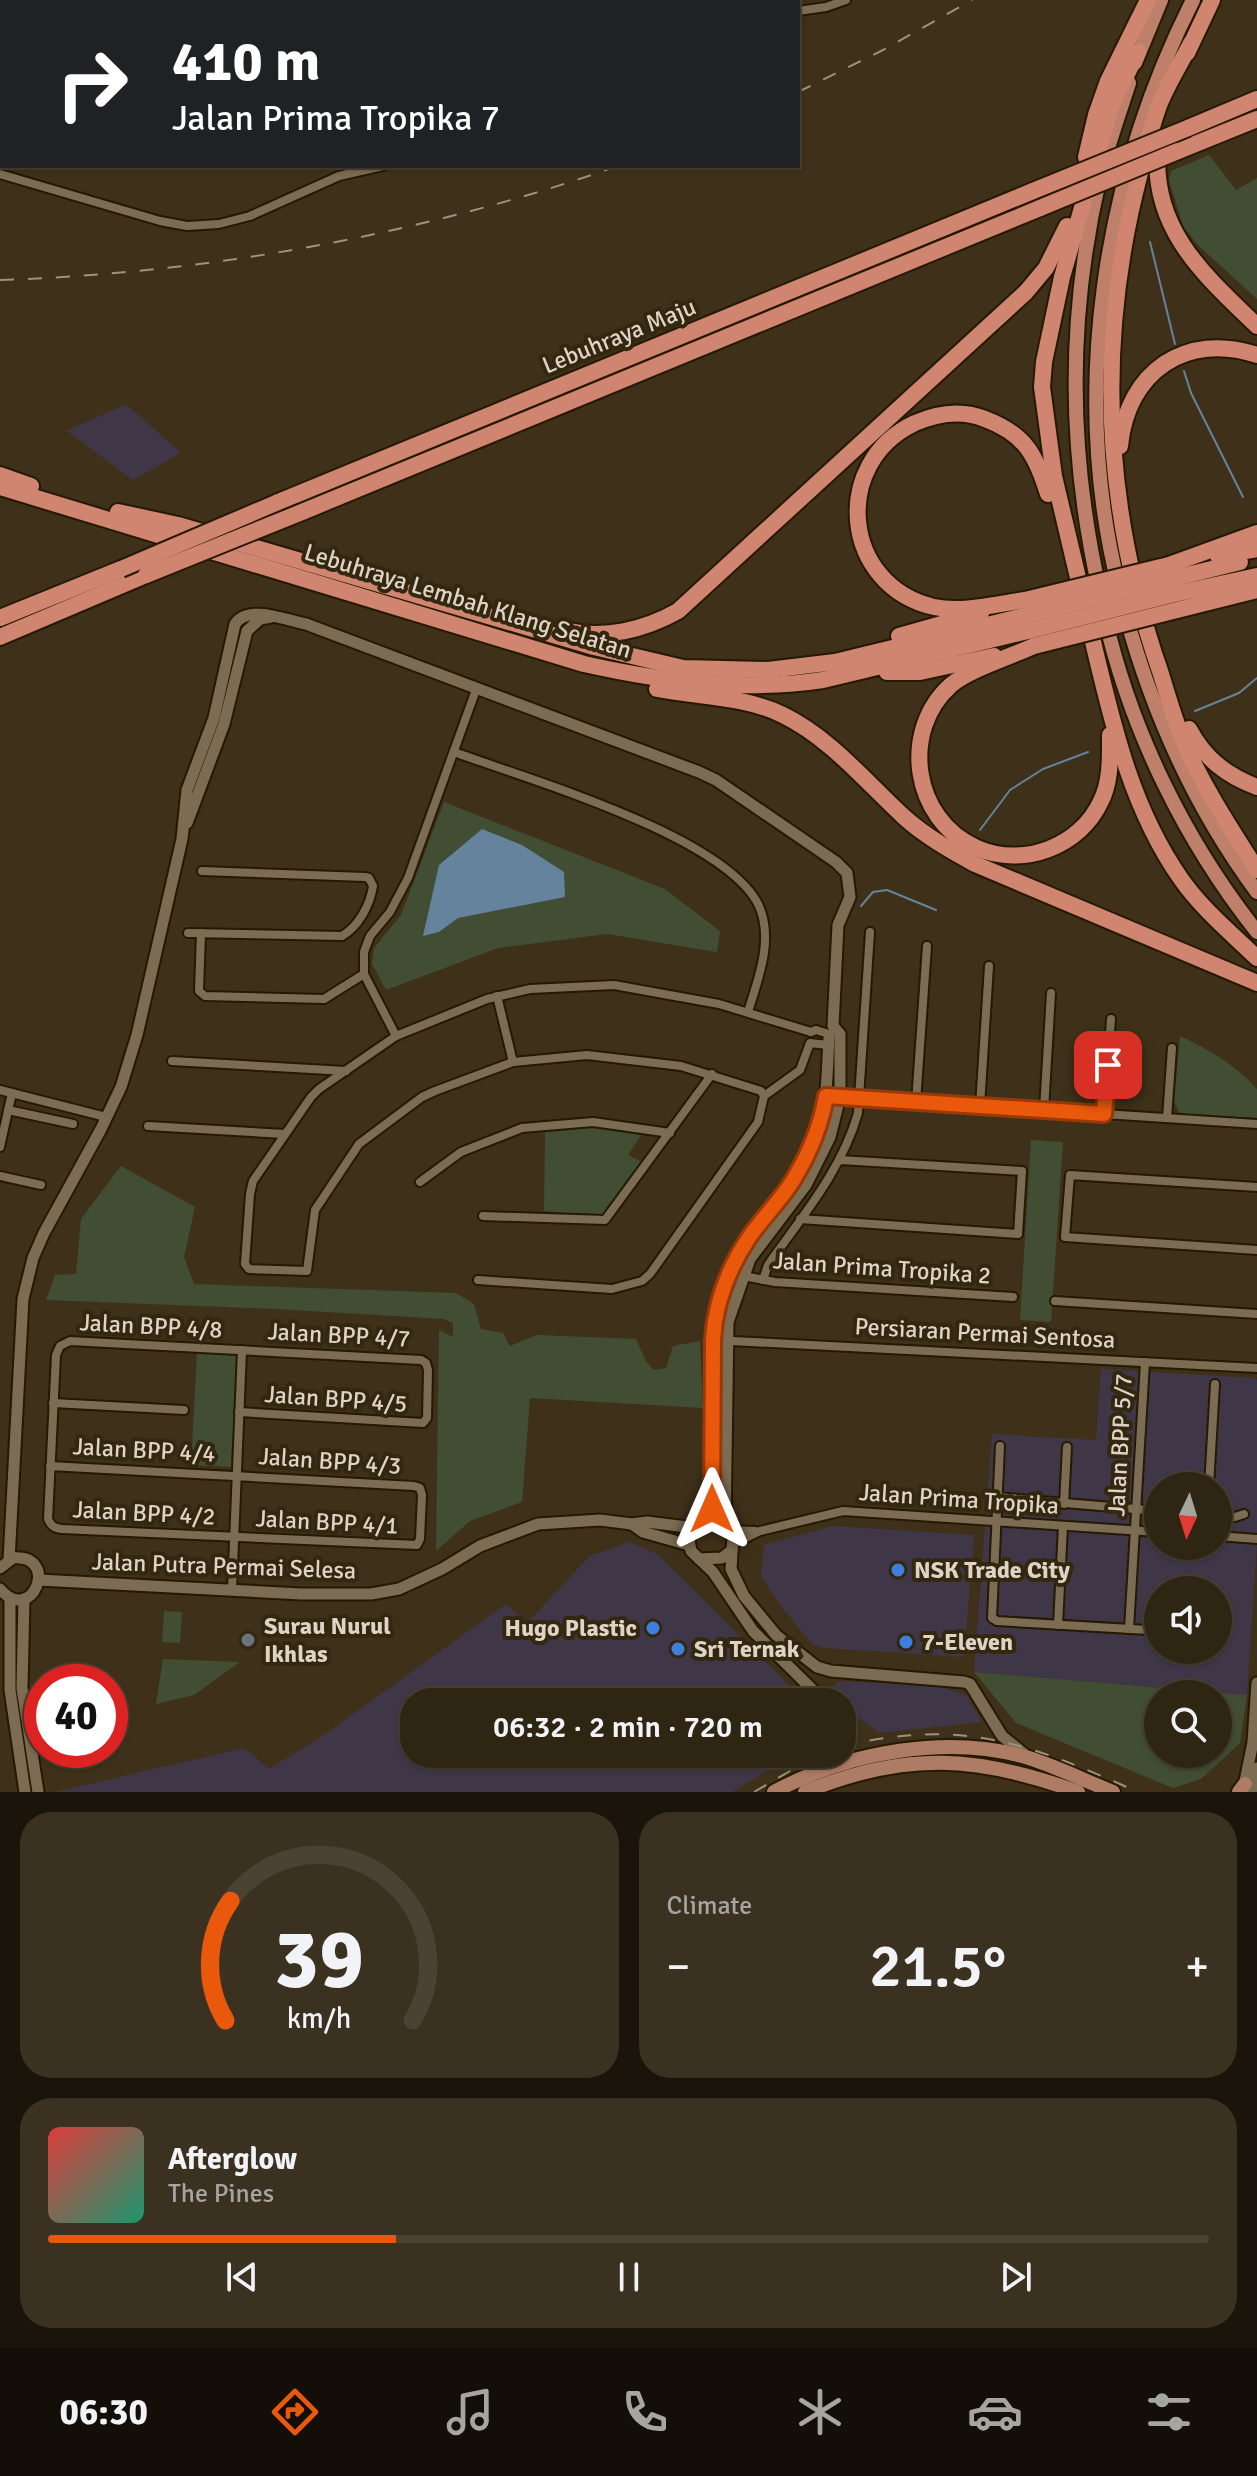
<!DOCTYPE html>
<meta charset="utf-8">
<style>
body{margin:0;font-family:Signika,sans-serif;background:#3b3121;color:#f1f3f6;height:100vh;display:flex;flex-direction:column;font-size:30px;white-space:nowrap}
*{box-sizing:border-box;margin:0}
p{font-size:26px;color:#a7a5a0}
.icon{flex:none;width:44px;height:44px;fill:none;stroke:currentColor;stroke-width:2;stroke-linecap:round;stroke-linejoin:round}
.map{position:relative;height:1792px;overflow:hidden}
.drawer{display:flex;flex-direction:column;gap:20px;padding:20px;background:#1a140a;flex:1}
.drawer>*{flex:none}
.guide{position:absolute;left:0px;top:0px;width:800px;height:168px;box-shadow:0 2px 6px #0004,0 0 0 2px #4a4233;background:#202124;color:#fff;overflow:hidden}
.needle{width:52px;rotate:184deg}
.tools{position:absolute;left:1144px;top:1472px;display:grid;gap:16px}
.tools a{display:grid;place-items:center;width:88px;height:88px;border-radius:50%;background:#2f2513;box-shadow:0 2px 6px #0004,0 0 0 2px #4a4233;font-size:40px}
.speed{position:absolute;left:24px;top:1664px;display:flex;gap:16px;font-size:40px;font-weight:700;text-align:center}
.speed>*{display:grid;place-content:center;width:104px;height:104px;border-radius:50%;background:#2f2513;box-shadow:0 2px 6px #0004,0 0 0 2px #4a4233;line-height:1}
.speed .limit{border:12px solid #d22;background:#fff;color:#111}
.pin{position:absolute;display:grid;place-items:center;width:68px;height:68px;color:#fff;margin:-34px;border-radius:16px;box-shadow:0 4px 12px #0006}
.me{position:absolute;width:88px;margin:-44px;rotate:0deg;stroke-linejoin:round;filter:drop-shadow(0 0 6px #0008)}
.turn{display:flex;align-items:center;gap:28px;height:168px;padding:0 40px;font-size:36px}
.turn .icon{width:104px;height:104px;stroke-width:2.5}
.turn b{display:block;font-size:56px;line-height:68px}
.big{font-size:60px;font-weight:600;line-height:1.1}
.drawer .widget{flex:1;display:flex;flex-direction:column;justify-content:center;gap:12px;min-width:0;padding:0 28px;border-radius:32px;background:#3b3121}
.drawer .dial{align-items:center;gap:0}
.dial svg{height:208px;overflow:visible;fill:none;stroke:#4a4233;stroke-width:7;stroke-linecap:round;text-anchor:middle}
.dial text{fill:#f1f3f6;stroke:none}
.song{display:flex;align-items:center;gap:24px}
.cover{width:96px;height:96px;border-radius:12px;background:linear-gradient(135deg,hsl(0 70% 55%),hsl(160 70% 35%))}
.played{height:8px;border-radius:4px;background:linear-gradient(90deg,#ea580c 30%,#4a4233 30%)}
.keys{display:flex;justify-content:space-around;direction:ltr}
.heat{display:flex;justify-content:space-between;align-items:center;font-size:44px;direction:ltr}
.drawer .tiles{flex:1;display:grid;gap:20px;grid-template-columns:1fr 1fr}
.widget:last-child{grid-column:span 2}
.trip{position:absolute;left:400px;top:1688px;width:456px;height:80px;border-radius:32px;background:#2f2513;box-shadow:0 2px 6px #0004,0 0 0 2px #4a4233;font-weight:600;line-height:80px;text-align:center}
.tabs{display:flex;height:128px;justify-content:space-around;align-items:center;background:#130f08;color:#a7a5a0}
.tabs .icon{width:56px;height:56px}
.tabs .active{color:#ea580c}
.tabs b{font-size:36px;color:#f1f3f6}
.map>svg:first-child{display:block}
.commercial{fill:#3f3748;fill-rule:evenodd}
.green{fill:#414e33;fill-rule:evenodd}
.water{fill:#65839d}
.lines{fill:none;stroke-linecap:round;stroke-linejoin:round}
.stream{stroke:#65839d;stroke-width:2}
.minor-casing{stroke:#251902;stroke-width:12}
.tertiary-casing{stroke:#251902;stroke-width:15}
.primary-casing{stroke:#251902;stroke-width:18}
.trunk-casing{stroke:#251902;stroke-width:18}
.motorway-casing{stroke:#251902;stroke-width:20}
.minor{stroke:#7c6c53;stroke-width:8}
.tertiary{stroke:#7c6c53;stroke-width:11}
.primary{stroke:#ae7b64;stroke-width:14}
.trunk{stroke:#be806a;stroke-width:14}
.motorway{stroke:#cf8570;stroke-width:16}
.rail{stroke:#9d9280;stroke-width:2;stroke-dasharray:14 14;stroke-linecap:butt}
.motorway-bridge-casing{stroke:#251902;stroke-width:20;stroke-linecap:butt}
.motorway-bridge{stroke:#cf8570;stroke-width:16}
.route-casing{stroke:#983908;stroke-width:20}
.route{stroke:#ea580c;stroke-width:14}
.shop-dot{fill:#3f7fe0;stroke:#34270f;stroke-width:3}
.worship-dot{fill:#6b7280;stroke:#34270f;stroke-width:3}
.labels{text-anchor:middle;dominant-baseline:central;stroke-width:8;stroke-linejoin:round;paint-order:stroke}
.street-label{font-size:24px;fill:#ddd4c6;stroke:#34270f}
.poi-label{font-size:24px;font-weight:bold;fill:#ddd4c6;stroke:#34270f;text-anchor:start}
</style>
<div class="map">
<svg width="1257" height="1792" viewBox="0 0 1257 1792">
<rect width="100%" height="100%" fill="#3f3119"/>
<g class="commercial">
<polygon points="126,404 181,453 133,480 67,431"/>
<path d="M1101,1369L1254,1378L1257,1381V1544L1247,1695L974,1672L992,1434L1096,1440ZM1158,1486H1218V1546H1158ZM1158,1590H1218V1650H1158Z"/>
<polygon points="833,1526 974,1535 964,1657 823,1648 812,1644 784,1610 761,1577 764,1545"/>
<polygon points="630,1542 657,1554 806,1702 414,1702 414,1754 794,1754 732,1792 55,1792 244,1748 269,1769 321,1737 506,1604 527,1623 590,1556"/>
<polygon points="839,1681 938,1686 966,1695 982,1722 879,1733 842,1705 842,1702 826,1693"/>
</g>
<g class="green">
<polygon points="1209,155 1236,190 1257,178 1257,299 1198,245 1183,226 1169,180 1171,171"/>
<polygon points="444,802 665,889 720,931 717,952 607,934 498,948 386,990 372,964 374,948 401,915"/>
<path d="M1180,1036C1210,1050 1234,1064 1257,1089V1118L1180,1114L1174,1101Z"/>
<polygon points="598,1127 641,1135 628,1155 642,1162 604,1216 544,1211 545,1132"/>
<polygon points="1031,1140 1063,1142 1051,1322 1020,1320"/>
<polygon points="121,1166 195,1207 184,1257 194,1284 456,1293 474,1304 481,1329 503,1333 510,1346 537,1335 636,1339 646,1361 654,1370 666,1368 673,1346 700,1341 703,1408 530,1398 522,1502 470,1521 436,1551 439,1330 453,1337 453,1323 444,1319 276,1309 46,1300 55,1275 76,1274 81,1219"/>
<polygon points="197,1353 237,1355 231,1467 191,1465"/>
<polygon points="164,1611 182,1612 180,1643 162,1642"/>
<polygon points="163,1659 240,1662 194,1695 156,1704"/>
<path d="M974,1672L1247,1695L1240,1743L1201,1779L1173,1788L1016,1723ZM1158,1694H1218V1754H1158Z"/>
</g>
<polygon class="water" points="482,829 522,845 564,872 565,897 458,918 439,932 423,936 439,865"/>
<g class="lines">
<g class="stream">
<polyline points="1150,242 1175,344"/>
<polyline points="1184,371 1191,393 1243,497"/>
<polyline points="1195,711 1239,693 1257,678"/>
<polyline points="980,830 1010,790 1043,769 1088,752"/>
<polyline points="861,906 873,892 887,890 936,910"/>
</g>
<g class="minor-casing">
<g id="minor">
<polyline points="32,0 38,2"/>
<polyline points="225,0 226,2"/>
<polyline points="305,0 306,2"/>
<polyline points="512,0 513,2"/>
<polyline points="184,2 184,0"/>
<polyline points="423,2 427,0"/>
<polyline points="444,2 448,0"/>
<polyline points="798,11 826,7 846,0"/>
<polyline points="0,174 160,221 187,226 219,224 250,216 339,176 383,166"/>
<path d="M454,752C527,779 726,836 759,906C774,940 758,979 748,1012"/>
<path d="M188,933L342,936C359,926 370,905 373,886L369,878L365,877L202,871"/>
<polyline points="201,933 199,991 205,996 324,999 364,974"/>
<polyline points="497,996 513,1062"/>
<polyline points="811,1032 816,1030 829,1034"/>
<polyline points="396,1036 364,974 364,952 370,936 390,912 408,878 477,687"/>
<polyline points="172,1061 346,1071"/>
<polyline points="0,1090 106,1117"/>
<polyline points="764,1096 800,1070 810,1043 828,1045"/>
<polyline points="826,1096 1257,1124"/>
<polyline points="916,1102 927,946"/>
<polyline points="980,1106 989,966"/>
<polyline points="8,1110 73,1124"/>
<polyline points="1044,1110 1051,993"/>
<polyline points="1104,1114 1111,1019"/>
<polyline points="1167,1118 1172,1048"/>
<polyline points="148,1126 285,1134"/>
<polyline points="0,1147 12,1093"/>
<polyline points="0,1176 41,1185"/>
<polyline points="420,1182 461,1152 522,1128 593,1122 670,1133"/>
<polyline points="1257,1187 1070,1175 1065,1237 1257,1250"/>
<polyline points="483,1216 605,1220 712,1074"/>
<polyline points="800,1219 1018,1234 1022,1171 840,1160"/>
<polyline points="743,1276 775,1282 1013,1297"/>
<polyline points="478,1280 612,1289 642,1281 650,1274 758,1122 764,1096 761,1091 681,1066 587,1055 513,1062 435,1091 422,1097 359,1144 315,1210 307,1271 249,1269 245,1264 250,1194 253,1181 311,1097 319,1089 396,1036 487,999 530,989 614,985 719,1004 811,1032"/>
<path d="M763,1280L768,1265C801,1218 842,1170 858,1113L870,932"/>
<polyline points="1055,1301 1257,1314"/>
<polyline points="713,1340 1257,1368"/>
<polyline points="53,1403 184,1410"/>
<polyline points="1000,1446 992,1618 997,1621 1148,1630"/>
<path d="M50,1466L414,1486L420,1488L422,1495L420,1539L417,1545L62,1529C54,1528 51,1526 48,1519L56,1355L60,1346L70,1341L421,1360L426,1363L428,1370L427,1418L423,1423L239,1412"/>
<polyline points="1209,1486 1215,1384"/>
<polyline points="997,1497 1158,1511"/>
<polyline points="1064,1504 1067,1447"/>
<polyline points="1218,1516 1235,1517 1244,1514"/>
<polyline points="728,1530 755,1531"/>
<polyline points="1218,1536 1257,1539"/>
<polyline points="734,1544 760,1531 843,1511 1158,1532"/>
<polyline points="232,1590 242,1350"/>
<polyline points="1058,1625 1063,1526"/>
<polyline points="1129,1629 1145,1362"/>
</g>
</g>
<g class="tertiary-casing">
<g id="tertiary">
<polyline points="187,823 224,724 247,631 260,619 271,617"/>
<polyline points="632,1524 643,1532 689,1545"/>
<path d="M712,1524L714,1321C720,1298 727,1274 739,1253C764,1210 801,1177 818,1129C828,1100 827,1069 829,1038"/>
<polyline points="695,1528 689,1540 691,1551 713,1572 753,1631 825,1702"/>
<polyline points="699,1559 722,1558 732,1550"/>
<path d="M9,1560L23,1299L33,1258L44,1233L101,1129L121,1087L137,1035L182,839L187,790L214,718L235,624C248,604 286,620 306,624L699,772L716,780L836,862L847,873L850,897L838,925L833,1026L840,1034V1097L830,1137L806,1185L750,1259L728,1322L725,1527"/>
<path d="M0,1568L13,1558C61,1554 32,1627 0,1589"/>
<polyline points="39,1580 301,1594 371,1594 399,1589 442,1569 480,1546 538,1524 600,1520 632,1524 647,1522 695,1528 712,1524 725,1527 733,1536 731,1569 744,1596 776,1635 817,1667 831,1671 964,1682 970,1684 1002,1736 1028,1757"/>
<polyline points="10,1598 10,1690 25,1792"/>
<polyline points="24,1599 22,1688 38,1792"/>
<polyline points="842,1727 848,1750 842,1762"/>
<polyline points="1243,1791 1253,1742 1257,1683"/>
<polyline points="1252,1792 1257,1768"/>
</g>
</g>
<g class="primary-casing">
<g id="primary">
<path d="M774,1792C848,1752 950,1733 1032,1759C1059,1768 1086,1781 1113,1792"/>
<path d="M805,1792C905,1751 977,1755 1078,1792"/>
<polyline points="1239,1792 1245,1784"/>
</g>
</g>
<g class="trunk-casing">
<g id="trunk">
<polyline points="1135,63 1161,0"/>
<path d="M1119,588C1070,392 1103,178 1193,0"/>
<path d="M1100,593C1068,452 1067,317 1100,176C1108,145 1119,114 1129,83"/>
<path d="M1125,612C1152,712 1195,808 1257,892"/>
<path d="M1105,618C1131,731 1185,841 1257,932"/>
</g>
</g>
<g class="motorway-casing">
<g id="motorway">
<path d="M1191,43C1181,63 1168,83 1160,103C1151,126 1146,150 1140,173C1095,343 1103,508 1161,674C1168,697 1175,721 1184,743C1204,788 1231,829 1257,870"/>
<polyline points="1187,53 1212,0"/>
<polyline points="1188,128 1257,99"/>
<path d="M1158,147C1150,228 1204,275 1257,326"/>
<polyline points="1178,151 1257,119"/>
<polyline points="1086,157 1096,115 1108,81 1148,0"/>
<path d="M1120,446C1127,372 1186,331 1257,355"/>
<polyline points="0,475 31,486"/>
<path d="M0,487L584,664C665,682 741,692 823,680L1032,630"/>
<polyline points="276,503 1033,191"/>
<polyline points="118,512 178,525 594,647 683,668 768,670 835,662 1028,615"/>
<polyline points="302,512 1040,208"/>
<polyline points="1218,556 1257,549"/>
<polyline points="1169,565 1257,533"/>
<polyline points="1171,579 1240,562"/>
<polyline points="1174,594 1257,576"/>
<polyline points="1083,599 1054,476 1042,387 1044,362 1062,277 1112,104 1138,52"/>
<path d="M1025,600C996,604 962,613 934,607C842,586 830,463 915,423C938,413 961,409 985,419C1025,434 1036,455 1048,494"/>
<polyline points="1177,610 1257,590"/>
<polyline points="0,618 121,569"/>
<path d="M1088,621C1110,711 1127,802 1181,879C1202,909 1231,933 1257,958"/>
<path d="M565,630C604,640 644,630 678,611L1026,292L1046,268L1067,226"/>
<polyline points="899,636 981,613"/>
<polyline points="0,637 146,575"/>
<path d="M1034,646C1012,656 968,670 951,685C900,730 912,820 977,848C1023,868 1080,847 1101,801C1111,781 1110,757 1110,735"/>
<polyline points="887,672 920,672 994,656"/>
<path d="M657,689C698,697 745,696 783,715C830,738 865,781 904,817C925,836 950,850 975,864L1257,983"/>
<path d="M1189,729C1205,759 1226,775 1257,787"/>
</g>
</g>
<use href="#minor" class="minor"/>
<use href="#tertiary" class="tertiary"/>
<use href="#primary" class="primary"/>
<use href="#trunk" class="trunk"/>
<use href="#motorway" class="motorway"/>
<g class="rail">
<polyline points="798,92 883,50 972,0"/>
<path d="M0,280C210,273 420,235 618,166"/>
<path d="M842,1746C964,1718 1028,1743 1138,1792"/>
<polyline points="754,1792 790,1771 833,1754"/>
</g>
<g class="motorway-bridge-casing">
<g id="motorway-bridge">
<polyline points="1033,191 1188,128"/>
<polyline points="1040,208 1178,151"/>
<polyline points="121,569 276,503"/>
<polyline points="146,575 302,512"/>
<polyline points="1025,600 1169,565"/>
<polyline points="1028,615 1171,579"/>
<polyline points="1032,630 1174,594"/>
<polyline points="1034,646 1177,610"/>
</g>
</g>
<use href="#motorway-bridge" class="motorway-bridge"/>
</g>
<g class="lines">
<g class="route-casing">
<path id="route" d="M712,1509L713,1340C715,1303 729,1267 750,1236C764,1216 783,1198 795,1177C810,1152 821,1125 826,1096L1104,1114L1108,1065"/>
</g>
<use href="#route" class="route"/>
</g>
<g class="shop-dot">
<circle cx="898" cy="1570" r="8"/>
<circle cx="653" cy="1628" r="8"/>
<circle cx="906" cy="1642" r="8"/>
<circle cx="678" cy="1649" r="8"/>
</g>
<circle class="worship-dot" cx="248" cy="1640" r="8"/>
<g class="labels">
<g class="street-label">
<text transform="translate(619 336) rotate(-22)">Lebuhraya Maju</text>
<text transform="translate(468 601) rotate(17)">Lebuhraya Lembah Klang Selatan</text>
<text transform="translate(882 1268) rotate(4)">Jalan Prima Tropika 2</text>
<text transform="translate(151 1326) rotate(3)">Jalan BPP 4/8</text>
<text transform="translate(985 1333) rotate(3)">Persiaran Permai Sentosa</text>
<text transform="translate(339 1335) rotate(3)">Jalan BPP 4/7</text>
<text transform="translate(336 1399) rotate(4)">Jalan BPP 4/5</text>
<text transform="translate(1120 1445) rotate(-87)">Jalan BPP 5/7</text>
<text transform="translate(144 1450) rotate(3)">Jalan BPP 4/4</text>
<text transform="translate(330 1461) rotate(4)">Jalan BPP 4/3</text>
<text transform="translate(959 1499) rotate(4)">Jalan Prima Tropika</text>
<text transform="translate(144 1513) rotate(3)">Jalan BPP 4/2</text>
<text transform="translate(327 1522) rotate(3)">Jalan BPP 4/1</text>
<text transform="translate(224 1566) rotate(2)">Jalan Putra Permai Selesa</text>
</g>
<g class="poi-label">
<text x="914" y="1570">NSK Trade City</text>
<text x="264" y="1626">Surau Nurul<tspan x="264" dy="28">Ikhlas</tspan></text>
<text x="637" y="1628" text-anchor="end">Hugo Plastic</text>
<text x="922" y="1642">7-Eleven</text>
<text x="694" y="1649">Sri Ternak</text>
</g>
</g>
</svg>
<div class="tools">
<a><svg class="needle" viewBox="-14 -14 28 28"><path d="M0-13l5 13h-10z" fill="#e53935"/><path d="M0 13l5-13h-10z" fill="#a7a5a0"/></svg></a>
<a><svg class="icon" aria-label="sound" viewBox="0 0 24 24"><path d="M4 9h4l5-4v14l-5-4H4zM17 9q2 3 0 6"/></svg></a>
<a><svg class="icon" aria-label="search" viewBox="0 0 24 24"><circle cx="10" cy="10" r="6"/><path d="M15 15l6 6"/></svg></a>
</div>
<div class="speed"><div class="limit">40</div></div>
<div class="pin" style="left:1108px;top:1065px;background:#d93025"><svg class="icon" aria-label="arrive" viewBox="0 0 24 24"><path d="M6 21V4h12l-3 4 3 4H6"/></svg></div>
<svg class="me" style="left:712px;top:1509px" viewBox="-20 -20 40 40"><path d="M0-17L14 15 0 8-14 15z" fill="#ea580c" stroke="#fff" stroke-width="4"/></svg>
<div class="trip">06:32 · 2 min · 720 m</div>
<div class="guide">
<div class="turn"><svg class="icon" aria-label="right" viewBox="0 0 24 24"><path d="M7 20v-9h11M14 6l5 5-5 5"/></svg><div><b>410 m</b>Jalan Prima Tropika 7</div></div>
</div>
</div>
<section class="drawer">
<div class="tiles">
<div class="widget dial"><svg viewBox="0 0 100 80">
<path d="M14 69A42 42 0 1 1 86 69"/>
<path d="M14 69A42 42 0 0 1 16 23" stroke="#ea580c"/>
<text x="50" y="56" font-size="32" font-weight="700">39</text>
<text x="50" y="72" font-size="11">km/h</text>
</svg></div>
<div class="widget"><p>Climate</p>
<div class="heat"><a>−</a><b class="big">21.5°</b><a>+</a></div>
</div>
<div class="widget">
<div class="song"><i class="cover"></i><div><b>Afterglow</b><p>The Pines</p></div></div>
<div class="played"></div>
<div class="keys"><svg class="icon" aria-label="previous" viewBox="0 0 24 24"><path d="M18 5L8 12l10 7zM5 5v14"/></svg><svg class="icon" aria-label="pause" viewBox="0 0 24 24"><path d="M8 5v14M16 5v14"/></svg><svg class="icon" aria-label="next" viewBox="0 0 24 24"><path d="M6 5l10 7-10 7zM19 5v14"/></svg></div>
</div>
</div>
</section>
<nav class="tabs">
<b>06:30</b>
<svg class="icon active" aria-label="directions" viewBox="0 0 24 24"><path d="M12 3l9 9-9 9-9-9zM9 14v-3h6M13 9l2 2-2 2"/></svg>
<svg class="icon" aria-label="music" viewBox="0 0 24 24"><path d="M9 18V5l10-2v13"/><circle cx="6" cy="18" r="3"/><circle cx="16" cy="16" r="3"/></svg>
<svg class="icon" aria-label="phone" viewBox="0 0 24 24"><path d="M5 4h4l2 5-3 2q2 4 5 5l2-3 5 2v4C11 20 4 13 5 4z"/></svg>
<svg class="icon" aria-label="climate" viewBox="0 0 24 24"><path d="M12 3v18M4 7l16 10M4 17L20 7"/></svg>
<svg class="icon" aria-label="car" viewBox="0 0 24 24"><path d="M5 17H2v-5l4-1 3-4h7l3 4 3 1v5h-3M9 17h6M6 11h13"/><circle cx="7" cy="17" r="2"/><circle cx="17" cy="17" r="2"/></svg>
<svg class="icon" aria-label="filters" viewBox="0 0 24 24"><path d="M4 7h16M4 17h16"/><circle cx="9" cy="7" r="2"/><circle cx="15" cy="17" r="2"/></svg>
</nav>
